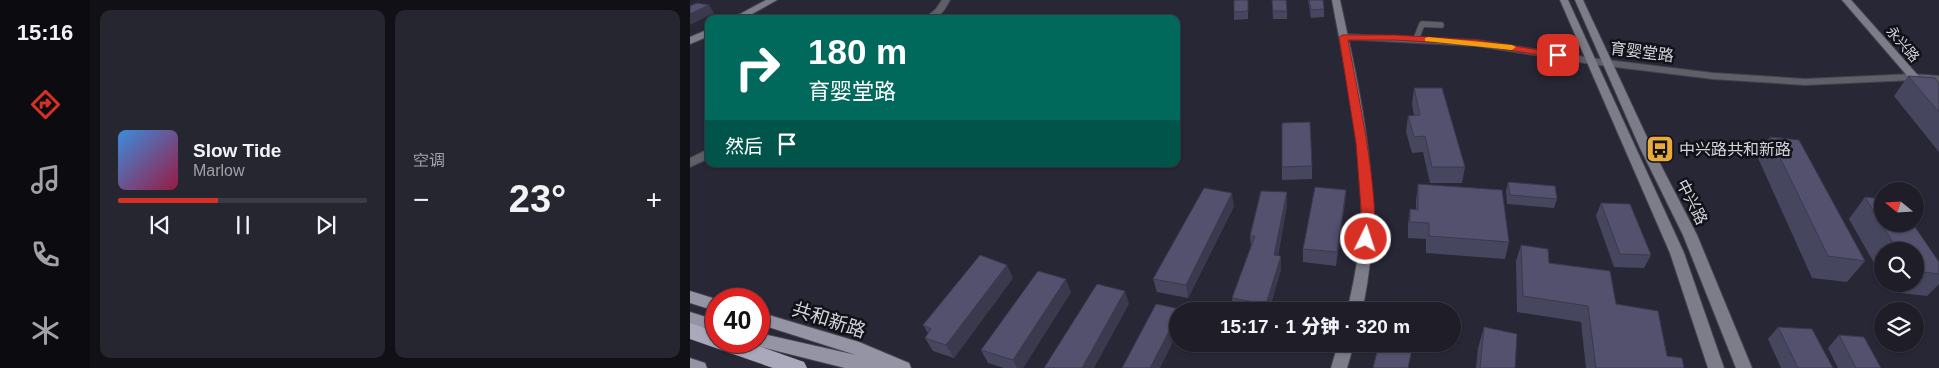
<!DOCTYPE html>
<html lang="zh">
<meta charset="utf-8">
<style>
body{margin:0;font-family:Helvetica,"Noto Sans SC",sans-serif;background:#262630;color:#f1f3f6;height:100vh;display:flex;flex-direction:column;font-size:19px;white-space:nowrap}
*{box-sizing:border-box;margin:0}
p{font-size:16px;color:#a1a2a8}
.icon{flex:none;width:28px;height:28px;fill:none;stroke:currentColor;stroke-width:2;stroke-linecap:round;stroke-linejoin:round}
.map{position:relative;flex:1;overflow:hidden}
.side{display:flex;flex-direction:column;gap:10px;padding:10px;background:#101016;width:600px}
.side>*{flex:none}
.top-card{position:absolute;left:15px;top:15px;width:475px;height:152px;border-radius:10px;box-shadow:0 1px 4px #0004,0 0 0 1px #3c3b45;background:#00695c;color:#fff;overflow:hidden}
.needle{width:32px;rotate:288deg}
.tools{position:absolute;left:1184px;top:182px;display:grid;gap:10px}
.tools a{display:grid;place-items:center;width:50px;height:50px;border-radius:50%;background:#1e1d28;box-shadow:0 1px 4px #0004,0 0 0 1px #3c3b45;font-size:25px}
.speed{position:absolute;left:15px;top:288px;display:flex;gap:10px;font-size:25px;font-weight:700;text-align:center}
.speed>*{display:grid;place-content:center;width:65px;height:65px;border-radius:50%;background:#1e1d28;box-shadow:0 1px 4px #0004,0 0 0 1px #3c3b45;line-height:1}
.speed .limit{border:8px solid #d22;background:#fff;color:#111}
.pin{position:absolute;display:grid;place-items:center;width:42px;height:42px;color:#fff;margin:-21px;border-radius:10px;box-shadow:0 2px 8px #0006}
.me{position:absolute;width:55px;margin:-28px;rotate:4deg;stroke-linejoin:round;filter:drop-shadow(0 0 4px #0008)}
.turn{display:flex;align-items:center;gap:18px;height:105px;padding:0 20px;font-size:22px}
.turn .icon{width:65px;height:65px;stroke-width:2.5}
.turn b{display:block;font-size:35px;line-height:42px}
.then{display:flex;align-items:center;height:48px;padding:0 20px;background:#0003;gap:10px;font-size:19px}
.big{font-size:38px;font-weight:800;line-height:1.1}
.side .card{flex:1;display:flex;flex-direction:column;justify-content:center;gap:8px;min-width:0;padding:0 18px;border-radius:10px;background:#262630}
.song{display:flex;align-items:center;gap:15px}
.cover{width:60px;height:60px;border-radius:8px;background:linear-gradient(135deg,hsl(210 70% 55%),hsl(340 70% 35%))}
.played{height:5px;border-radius:2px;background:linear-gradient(90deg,#d93025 40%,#3c3b45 40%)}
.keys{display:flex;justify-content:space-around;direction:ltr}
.heat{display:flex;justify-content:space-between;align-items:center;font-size:28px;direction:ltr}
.side .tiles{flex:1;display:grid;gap:10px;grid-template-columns:repeat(2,1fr)}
.trip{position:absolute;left:479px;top:302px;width:292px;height:50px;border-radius:25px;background:#1e1d28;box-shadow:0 1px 4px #0004,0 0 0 1px #3c3b45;font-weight:800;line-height:50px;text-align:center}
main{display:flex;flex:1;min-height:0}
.dock{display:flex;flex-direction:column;width:90px;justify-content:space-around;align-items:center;background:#0c0c10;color:#a1a2a8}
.dock .icon{width:35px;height:35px}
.dock .current{color:#d93025}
.dock b{font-size:22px;color:#f1f3f6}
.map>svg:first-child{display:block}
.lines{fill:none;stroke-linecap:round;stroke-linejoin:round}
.lane-casing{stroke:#434351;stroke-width:7}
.street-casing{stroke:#434351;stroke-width:2}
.secondary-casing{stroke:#434351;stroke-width:2}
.primary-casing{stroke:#434351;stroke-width:2}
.highway-casing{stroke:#434351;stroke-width:1}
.lane{stroke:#5f5f67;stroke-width:5.5}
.street{fill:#5f5f67;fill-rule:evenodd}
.secondary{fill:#7d7d89;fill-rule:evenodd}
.primary{fill:#9594a4;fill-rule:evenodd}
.highway{fill:#aaa9bc;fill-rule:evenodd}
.wall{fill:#47465f}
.shaded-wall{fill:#3a394d}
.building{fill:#53516e;stroke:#3a394d}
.route{fill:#d93025;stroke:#8d1f18}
.slow{fill:#f59e0b}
.labels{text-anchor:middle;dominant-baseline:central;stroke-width:5;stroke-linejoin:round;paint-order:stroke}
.far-street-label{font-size:14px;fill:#d3d3dd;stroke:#111118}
.street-label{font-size:16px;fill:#d3d3dd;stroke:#111118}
.poi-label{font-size:16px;fill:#d3d3dd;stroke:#111118;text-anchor:start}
.near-street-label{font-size:19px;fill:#d3d3dd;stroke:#111118}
</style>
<main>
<nav class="dock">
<b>15:16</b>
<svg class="icon current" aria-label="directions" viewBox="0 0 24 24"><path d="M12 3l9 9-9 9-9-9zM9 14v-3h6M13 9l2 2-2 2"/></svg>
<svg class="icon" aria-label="music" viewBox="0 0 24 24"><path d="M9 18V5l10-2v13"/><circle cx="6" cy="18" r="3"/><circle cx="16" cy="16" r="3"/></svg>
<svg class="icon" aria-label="phone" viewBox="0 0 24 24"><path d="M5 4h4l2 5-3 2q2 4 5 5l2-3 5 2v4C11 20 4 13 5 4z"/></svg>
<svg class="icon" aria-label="climate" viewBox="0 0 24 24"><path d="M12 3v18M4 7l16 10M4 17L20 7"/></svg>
</nav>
<section class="side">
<div class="tiles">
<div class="card">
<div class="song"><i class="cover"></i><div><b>Slow Tide</b><p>Marlow</p></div></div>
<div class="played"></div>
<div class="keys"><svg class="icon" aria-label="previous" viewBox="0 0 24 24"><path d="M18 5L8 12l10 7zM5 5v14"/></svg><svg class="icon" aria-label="pause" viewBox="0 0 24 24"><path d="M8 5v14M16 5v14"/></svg><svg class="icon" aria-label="next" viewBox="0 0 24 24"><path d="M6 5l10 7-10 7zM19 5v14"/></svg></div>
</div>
<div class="card"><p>空调</p>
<div class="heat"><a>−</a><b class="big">23°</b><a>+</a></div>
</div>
</div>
</section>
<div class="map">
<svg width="1249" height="368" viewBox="0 0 1249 368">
<rect width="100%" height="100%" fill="#282736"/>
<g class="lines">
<g class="lane-casing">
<polyline id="lane" points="726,39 732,24 751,25"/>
</g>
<g class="street-casing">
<g id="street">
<path d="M252,0H260C253,13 249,19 234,19L246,9Z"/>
<polygon points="653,34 787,40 901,58 1023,73 1115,79 1223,74 1249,76 1249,82 1223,80 1115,85 1023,79 901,64 787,46 650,39 650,35"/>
<polygon points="19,149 19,158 0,167 0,158"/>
</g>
</g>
<g class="secondary-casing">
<g id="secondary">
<polygon points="76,0 87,0 53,19 41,19"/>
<path d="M642,0H650C673,105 696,204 672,311H657C663,286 668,261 670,235C676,157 656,77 642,0Z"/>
<polygon points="870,0 878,0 994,253 1034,368 1018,368 980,253"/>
<polygon points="885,0 893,0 962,148 1007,235 1062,368 1046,368 993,235 950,148"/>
<polygon points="1152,0 1161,0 1249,99 1249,109 1245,108"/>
<polygon points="19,29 19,36 0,44 0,37"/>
<polygon points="648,344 664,344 657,368 641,368"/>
</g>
</g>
<g class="primary-casing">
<g id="primary">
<polygon points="0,291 26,299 26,311 0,303"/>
<polygon points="0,312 26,320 26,332 0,324"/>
<polygon points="69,312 169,342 219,363 221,368 155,368 63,345 62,341 69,341 69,333 166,355 69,324"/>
<polygon points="0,358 15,363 17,368 0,368"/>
</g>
</g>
<g class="highway-casing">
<polygon id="highway" points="0,323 26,332 26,341 54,341 114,362 117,368 83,368 0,339"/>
</g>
<use href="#lane" class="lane"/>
<use href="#street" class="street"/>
<use href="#secondary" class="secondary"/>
<use href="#primary" class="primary"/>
<use href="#highway" class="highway"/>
</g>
<g class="wall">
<polygon points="544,0 558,0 558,19 544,20"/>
<polygon points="582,0 597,11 597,19 583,19"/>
<polygon points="618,0 633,0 634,9 634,17 621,18"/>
<polygon points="1218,76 1249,83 1249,152 1204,96"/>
<polygon points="724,88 775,167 772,183 740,183 733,152 722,153 716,132 718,116 724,115 722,104"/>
<polygon points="1080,137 1175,261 1157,282 1122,278 1068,158"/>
<polygon points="622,166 622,179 592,180 592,167"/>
<polygon points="818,182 867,199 864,208 817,204 816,191"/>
<polygon points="728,184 819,242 815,259 736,253 736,239 718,238 718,225 720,209 726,209 726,200"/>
<polygon points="656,190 655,203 646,266 613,262 613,249"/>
<polygon points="597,192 597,205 588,256 591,269 579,311 544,311 542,298 561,246 560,236"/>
<polygon points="1175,197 1249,262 1249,284 1237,296 1201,292 1197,284 1225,284 1225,251 1192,251 1192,277 1159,219"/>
<polygon points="911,203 961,255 954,268 924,267 906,216"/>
<polygon points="544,206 498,298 467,292 463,279"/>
<polygon points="831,245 926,304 977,356 994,368 896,368 891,322 827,312 826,261"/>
<polygon points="323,278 264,358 243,351 235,338 238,333 233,325"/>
<polygon points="381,292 333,368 314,368 298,363 291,350"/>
<polygon points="794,327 825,368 786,368 788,348"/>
<polygon points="1088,327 1143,368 1091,368 1078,339"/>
<polygon points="1149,335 1191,368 1148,368 1138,348"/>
</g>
<g class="shaded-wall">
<polygon points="19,5 24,13 0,25 0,14"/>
<polygon points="656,190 655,203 646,266 647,252"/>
<polygon points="597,192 597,205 585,268 584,255"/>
<polygon points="542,193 544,206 498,298 496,285"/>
<polygon points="591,256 591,269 579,311 576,311 576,304"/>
<polygon points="317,265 323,278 264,358 256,345"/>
<polygon points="376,279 381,292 333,368 327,368 323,360"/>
<polygon points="435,291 439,304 404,368 392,368"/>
<polygon points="488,314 488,332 470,368 460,368"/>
</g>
<g class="building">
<polygon points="544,0 558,0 558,11 544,12"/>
<polygon points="582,0 596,0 597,11 583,11"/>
<polygon points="619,0 633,0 634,9 621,10"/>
<polygon points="7,3 19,5 0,14 0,6"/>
<polygon points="1218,76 1245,78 1249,83 1249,112"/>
<polygon points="724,88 752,88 775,167 742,167 735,136 724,137 718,116 730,115"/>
<polygon points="620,122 622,166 592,167 592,123"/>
<polygon points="1080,137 1109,140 1175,261 1138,256"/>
<polygon points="818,182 865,186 867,199 820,195"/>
<polygon points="728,184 812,190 819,242 739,236 739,223 720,222 720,209 728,210"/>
<polygon points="625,187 656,190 647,252 613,249"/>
<polygon points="514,188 542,193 496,285 463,279"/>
<polygon points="571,191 597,192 584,255 591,256 576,304 542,298 565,236 560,236"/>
<polygon points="1175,197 1192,199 1192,224 1223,224 1249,262 1249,274 1225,271 1225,251 1208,251"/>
<polygon points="911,203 940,204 961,255 930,254"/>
<polygon points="831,245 858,249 859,263 920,271 926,304 968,311 977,356 992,358 994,368 906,368 898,306 833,296"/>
<polygon points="290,255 317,265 256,345 235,338 241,329 233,325"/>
<polygon points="348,271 376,279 323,360 291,350"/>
<polygon points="407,284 435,291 392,368 354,368"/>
<polygon points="699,301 730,308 730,311 697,311"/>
<polygon points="466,304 490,309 489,311 488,311 488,314 460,368 432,368"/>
<polygon points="794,327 827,334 825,368 790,368"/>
<polygon points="1088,327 1122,329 1143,368 1108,368"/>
<polygon points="1149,335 1174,337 1191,368 1166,368"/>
<polygon points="689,344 723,344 718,368 683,368"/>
</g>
<path class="route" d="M653,35H705L787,40L868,53L873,55L868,58L787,45L705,40H658C664,75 695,216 681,242H672L670,239L672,221L666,143L649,37Z"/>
<polygon class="slow" points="738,37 822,45 826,47 822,50 735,41 735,38"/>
<defs>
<g id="bus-square" transform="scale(1.4375)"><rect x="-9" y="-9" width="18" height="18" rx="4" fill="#e9ab37" stroke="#111118"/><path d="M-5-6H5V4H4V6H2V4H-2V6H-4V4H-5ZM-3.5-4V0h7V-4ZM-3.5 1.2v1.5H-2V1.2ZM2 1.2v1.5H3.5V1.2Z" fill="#111"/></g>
</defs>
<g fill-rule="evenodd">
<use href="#bus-square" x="970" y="149"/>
</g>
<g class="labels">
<g class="far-street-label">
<text transform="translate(1213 44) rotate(49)">永兴路</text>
</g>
<g class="street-label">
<text transform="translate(952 52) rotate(7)">育婴堂路</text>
<text transform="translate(1002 202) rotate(63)">中兴路</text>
</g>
<g class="poi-label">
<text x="989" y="149">中兴路共和新路</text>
</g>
<g class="near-street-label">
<text transform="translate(139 320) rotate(18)">共和新路</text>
</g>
</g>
</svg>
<div class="tools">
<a><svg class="needle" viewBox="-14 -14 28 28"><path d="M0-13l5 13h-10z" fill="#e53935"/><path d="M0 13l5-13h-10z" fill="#a1a2a8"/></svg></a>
<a><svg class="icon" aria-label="search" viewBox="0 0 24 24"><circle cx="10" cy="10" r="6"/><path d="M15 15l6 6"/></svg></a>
<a><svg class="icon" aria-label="layers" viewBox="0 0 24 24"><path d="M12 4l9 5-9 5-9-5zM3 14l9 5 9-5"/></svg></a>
</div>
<div class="speed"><div class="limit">40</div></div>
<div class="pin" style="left:868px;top:55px;background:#d93025"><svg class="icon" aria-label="arrive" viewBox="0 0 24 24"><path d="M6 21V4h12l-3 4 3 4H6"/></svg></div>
<svg class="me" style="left:676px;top:239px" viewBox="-20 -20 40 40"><circle r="17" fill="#d93025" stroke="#fff" stroke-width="3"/><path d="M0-11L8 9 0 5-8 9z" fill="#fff"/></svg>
<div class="trip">15:17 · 1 分钟 · 320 m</div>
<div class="top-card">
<div class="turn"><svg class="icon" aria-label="right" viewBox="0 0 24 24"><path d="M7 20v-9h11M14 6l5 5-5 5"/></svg><div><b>180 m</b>育婴堂路</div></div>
<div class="then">然后<svg class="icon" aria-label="arrive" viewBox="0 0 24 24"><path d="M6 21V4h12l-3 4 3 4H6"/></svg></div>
</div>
</div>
</main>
